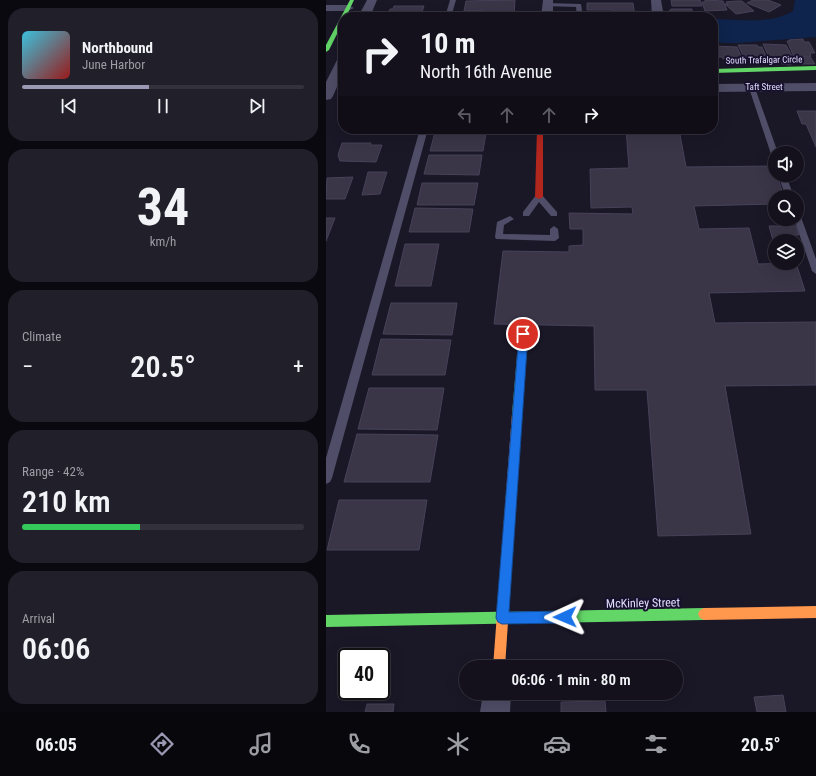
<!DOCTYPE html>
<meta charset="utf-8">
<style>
body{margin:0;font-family:"Roboto Condensed",sans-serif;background:#211f2a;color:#f1f3f6;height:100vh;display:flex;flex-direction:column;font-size:15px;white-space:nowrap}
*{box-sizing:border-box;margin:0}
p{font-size:13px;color:#9d9da4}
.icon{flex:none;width:22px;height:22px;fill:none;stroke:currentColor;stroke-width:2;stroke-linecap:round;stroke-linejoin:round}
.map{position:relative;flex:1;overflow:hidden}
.drawer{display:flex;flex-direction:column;gap:8px;padding:8px;background:#0b0910;width:326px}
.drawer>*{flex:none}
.hud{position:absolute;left:12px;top:12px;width:380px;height:122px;border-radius:16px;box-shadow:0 4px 16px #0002,0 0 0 1px #33313b;background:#14111d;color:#f1f3f6;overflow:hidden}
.tools{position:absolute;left:442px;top:146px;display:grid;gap:8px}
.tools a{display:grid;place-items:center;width:36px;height:36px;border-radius:50%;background:#14111d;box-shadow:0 4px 16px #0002,0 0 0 1px #33313b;font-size:20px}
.speed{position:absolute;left:12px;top:648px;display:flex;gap:8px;font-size:20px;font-weight:700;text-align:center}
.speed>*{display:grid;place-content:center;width:52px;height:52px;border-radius:50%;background:#14111d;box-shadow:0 4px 16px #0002,0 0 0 1px #33313b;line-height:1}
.speed .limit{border:2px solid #111;border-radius:6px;background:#fff;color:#111}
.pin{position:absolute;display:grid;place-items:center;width:34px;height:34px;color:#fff;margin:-17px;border:2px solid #fff;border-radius:50%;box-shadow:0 1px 4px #0007}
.me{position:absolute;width:44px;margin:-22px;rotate:269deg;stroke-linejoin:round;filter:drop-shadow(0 0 3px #0008)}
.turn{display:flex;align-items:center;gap:14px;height:84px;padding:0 16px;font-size:18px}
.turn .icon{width:52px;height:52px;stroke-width:2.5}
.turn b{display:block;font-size:28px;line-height:34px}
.lanes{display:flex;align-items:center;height:38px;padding:0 16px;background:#0003;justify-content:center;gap:20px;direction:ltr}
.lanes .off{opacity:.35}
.big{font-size:30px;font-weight:600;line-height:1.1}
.drawer .widget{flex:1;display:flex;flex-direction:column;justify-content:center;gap:6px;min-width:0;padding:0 14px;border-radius:16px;background:#211f2a}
.drawer .dial{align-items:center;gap:0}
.dial b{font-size:52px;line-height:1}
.song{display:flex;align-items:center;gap:12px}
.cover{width:48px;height:48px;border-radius:6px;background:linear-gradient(135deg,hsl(190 70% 55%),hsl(0 70% 35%))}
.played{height:4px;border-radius:2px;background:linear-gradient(90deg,#9b98b3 45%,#33313b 45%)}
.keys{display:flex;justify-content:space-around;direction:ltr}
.heat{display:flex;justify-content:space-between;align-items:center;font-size:22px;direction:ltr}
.charge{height:6px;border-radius:3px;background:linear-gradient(90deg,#34c759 42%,#33313b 0)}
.trip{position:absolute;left:133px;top:660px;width:224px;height:40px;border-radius:20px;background:#14111d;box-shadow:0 4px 16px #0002,0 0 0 1px #33313b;font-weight:600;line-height:40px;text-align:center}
.tabs{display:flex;height:64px;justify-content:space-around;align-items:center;background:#08070c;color:#9d9da4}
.tabs .icon{width:28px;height:28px}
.tabs .current{color:#9b98b3}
.tabs b{font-size:18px;color:#f1f3f6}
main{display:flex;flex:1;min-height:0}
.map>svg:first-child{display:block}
.water{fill:#0e244c}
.building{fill:#3a3648;stroke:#474259}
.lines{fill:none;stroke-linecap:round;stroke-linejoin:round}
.lane{fill:#4f4d67;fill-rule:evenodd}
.street{fill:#4f4d67;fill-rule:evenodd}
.fast{fill:#63d668;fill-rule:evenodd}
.slow{fill:#ff974d;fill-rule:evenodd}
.jam{fill:#b3261e;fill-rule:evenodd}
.route{fill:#1a73e8;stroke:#114b97}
.labels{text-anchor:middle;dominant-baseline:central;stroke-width:4;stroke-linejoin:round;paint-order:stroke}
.far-street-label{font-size:9px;fill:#e1ddff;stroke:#17112d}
.near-street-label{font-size:12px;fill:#e1ddff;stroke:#17112d}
</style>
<main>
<section class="drawer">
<div class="widget">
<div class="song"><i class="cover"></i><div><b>Northbound</b><p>June Harbor</p></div></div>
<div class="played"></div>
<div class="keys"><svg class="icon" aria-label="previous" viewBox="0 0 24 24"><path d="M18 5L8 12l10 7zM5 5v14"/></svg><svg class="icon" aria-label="pause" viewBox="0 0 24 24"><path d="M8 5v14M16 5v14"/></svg><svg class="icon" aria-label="next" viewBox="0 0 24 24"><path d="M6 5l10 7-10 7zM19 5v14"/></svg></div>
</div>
<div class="widget dial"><b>34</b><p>km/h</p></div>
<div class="widget"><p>Climate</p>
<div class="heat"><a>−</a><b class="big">20.5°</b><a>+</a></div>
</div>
<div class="widget"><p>Range · 42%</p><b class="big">210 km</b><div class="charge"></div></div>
<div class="widget"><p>Arrival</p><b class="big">06:06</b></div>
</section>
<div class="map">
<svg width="490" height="712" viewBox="0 0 490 712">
<rect width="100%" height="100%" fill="#1a1727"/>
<path class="water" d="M469,0H490V37L411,43H396L388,39L387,21L392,19C415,20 446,24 467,11Z"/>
<g class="building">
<polygon points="189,0 188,15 156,15 157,11 138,11 140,1"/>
<polygon points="345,0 374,0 376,6 346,6"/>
<polygon points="379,0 397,1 401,10 379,11 376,2 379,2"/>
<polygon points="427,0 442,0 455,5 443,12 421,3"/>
<polygon points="410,1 416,1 428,11 410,14 399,4 402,4 400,2"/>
<polygon points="261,3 307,3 309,17 287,17 287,10 261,10"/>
<polygon points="68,6 98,6 96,12 89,12 88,17 67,17 68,14 62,14 64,9 67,9"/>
<polygon points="345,9 366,9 366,13 363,13 364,17 333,15 333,12 342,12"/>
<polygon points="477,39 478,42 483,42 489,53 484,53 485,57 468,57 461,41 464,41 463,40"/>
<polygon points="437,44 460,45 466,56 452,59 443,57"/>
<polygon points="412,45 431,45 432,47 436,47 440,56 434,56 435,59 419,59"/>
<polygon points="388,46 411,47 416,58 397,59 396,57 393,57"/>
<polygon points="472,58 485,58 489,64 476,64"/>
<polygon points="454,59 463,59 465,65 456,64"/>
<polygon points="471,111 490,111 490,147 480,124 476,124"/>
<polygon points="300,129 353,129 360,167 448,166 449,175 451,175 458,197 449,197 449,204 368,206 373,229 423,228 432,264 470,263 479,291 383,293 389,323 490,322 490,385 399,386 425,534 332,536 321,390 269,390 268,326 168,324 177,251 243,252 243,246 257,245 257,229 244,229 243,213 307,214 306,207 265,208 264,169 303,168"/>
<polygon points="109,132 160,133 157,151 104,151"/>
<polygon points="16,143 45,143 44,145 56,145 50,162 14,161 12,155"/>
<polygon points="103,155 156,155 153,175 98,174"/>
<polygon points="42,172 61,172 54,194 36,195"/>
<polygon points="27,177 19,199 0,199 1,178"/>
<polygon points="96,183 152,183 148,205 91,205"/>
<polygon points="89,208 147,209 143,232 83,232"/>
<polygon points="0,218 9,218 0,241"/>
<polygon points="443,226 470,226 473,235 463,235 464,241 449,241 448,244"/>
<polygon points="79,244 113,244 105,286 69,286"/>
<polygon points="65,303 131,303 126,335 57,334"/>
<polygon points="55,339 125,340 119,375 46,375"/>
<polygon points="43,388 118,388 111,430 32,429"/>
<polygon points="31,434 112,435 104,482 18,482"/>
<polygon points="13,500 101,500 93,550 1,550"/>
<polygon points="457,695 460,712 431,712 428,697"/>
<polygon points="279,701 280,712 235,712 235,702"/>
<polygon points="41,704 68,704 67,712 39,712"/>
</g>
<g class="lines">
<g class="lane">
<polygon points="124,0 130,0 125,17 119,17"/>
<polygon points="221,3 255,4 257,17 251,17 250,7 219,6 218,5"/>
<polygon points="424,87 429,88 452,153 449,153 449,156 445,154 423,88"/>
<polygon points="94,129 102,129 6,478 4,482 0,484 0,458"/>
<polygon points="452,175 460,175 468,197 460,197"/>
<polygon points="213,194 216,195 231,212 231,216 225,216 213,202 203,216 197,216 197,212 210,195"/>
<polygon points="471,214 475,217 490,259 490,274 486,271 468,219 471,219"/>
<polygon points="184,216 188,219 178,225 177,234 224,235 224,229 228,226 232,229 233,238 229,241 170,239 169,237 171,222"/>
</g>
<g class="street">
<polygon points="41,0 51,0 44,17 32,17"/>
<polygon points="217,0 227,0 227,17 215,17"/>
<polygon points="325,0 335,0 338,17 326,17"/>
<polygon points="0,5 22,5 28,8 22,11 0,11"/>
<polygon points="17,56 17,73 7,96 5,99 0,100 0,82 11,60"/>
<polygon points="490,83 490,91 387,92 387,84"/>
<polygon points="157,693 185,693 184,712 154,712"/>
</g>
<g class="fast">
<polygon points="24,0 28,0 20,17 17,17 17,22 3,50 0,52 0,45"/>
<polygon points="490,66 490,70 387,73 387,69"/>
<polygon points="197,330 200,331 201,334 196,414 194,417 191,418 188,417 186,414 193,334 194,331"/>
<polygon points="378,608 382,610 384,614 382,618 378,620 0,627 0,615"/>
</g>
<g class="slow">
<polygon points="191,410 194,411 196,414 179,667 167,667 186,414 188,411"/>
<polygon points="490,606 490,618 378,620 374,618 372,614 374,610 378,608"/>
</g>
<polygon class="jam" points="211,129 217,129 217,197 213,199 209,197"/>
</g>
<polygon class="route" points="197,331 202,334 183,612 239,611 243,612 245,617 243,621 239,623 176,624 172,622 170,618 193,334"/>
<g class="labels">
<g class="far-street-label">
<text transform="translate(438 60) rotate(-1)">South Trafalgar Circle</text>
<text x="438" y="87">Taft Street</text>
</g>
<g class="near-street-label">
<text transform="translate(317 603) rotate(-1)">McKinley Street</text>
</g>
</g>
</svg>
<div class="tools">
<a><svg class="icon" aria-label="sound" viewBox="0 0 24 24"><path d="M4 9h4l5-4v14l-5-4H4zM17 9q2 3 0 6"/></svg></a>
<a><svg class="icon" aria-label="search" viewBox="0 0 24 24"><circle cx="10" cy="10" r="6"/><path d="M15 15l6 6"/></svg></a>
<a><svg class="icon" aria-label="layers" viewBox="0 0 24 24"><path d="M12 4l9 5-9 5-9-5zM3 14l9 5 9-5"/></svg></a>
</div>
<div class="speed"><div class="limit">40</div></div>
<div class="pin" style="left:197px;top:334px;background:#d93025"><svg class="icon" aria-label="arrive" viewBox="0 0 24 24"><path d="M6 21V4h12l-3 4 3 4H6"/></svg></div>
<svg class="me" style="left:239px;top:617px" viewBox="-20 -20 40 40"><path d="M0-17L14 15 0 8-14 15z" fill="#1a73e8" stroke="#fff" stroke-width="4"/></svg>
<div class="trip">06:06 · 1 min · 80 m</div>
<div class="hud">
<div class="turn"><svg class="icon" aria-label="right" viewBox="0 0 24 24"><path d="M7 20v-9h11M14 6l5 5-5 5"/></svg><div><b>10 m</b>North 16th Avenue</div></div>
<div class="lanes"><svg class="icon off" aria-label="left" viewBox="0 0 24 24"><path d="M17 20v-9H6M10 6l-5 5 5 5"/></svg><svg class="icon off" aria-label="ahead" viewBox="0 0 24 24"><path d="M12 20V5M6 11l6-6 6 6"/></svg><svg class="icon off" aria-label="ahead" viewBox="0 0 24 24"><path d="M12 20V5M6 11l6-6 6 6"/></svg><svg class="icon" aria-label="right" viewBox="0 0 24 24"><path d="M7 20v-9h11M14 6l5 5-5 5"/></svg></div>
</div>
</div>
</main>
<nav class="tabs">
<b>06:05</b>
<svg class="icon current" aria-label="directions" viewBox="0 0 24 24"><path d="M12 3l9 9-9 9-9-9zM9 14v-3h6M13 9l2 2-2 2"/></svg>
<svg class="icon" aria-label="music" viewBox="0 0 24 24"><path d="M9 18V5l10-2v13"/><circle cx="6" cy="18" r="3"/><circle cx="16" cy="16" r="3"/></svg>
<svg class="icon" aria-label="phone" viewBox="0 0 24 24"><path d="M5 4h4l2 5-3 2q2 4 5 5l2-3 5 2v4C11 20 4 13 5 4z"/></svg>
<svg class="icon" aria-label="climate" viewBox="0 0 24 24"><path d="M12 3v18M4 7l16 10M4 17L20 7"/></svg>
<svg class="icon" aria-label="car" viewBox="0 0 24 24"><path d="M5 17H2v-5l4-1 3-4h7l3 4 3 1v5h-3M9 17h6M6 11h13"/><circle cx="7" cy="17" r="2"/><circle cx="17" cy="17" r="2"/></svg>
<svg class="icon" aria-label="filters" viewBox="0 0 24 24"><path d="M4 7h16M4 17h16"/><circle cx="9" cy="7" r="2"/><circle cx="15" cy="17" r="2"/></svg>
<b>20.5°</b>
</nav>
